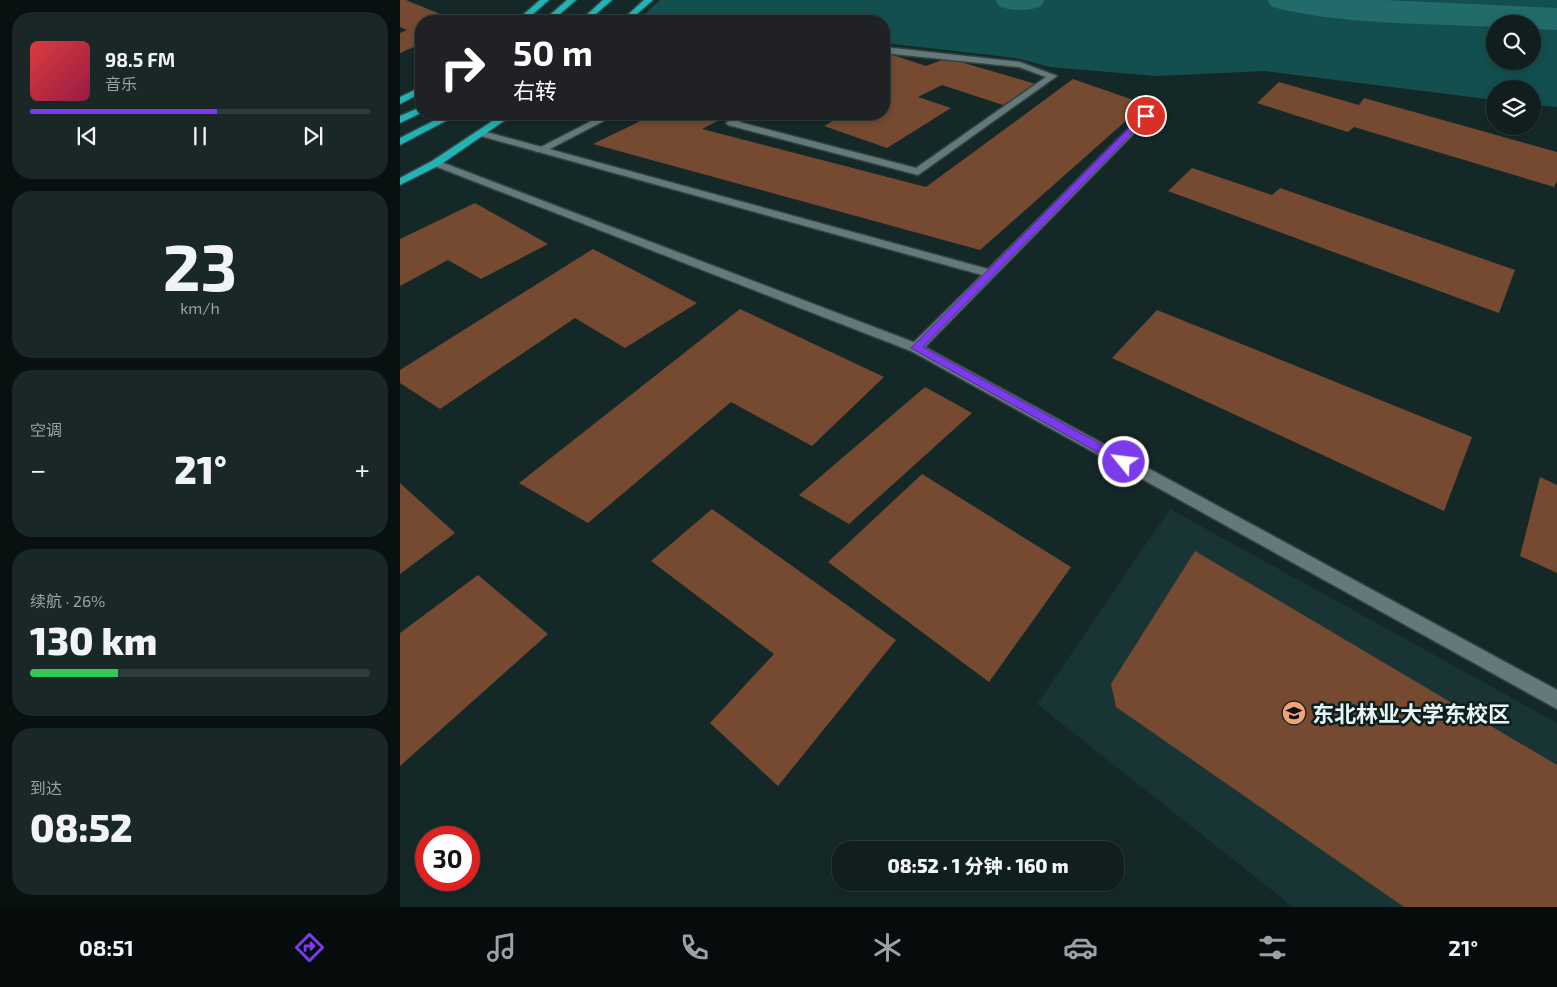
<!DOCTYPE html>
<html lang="zh">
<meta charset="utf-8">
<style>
body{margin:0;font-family:"Exo 2","Noto Sans SC",sans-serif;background:#192727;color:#f1f3f6;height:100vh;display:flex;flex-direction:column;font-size:19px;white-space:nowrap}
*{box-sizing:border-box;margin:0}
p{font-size:16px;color:#9ca2a4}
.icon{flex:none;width:28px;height:28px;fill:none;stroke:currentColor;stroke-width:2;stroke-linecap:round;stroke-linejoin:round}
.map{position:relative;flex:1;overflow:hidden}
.sheet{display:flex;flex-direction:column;gap:12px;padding:12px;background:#091010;width:400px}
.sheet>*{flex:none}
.banner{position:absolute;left:15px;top:15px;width:475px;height:105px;border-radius:20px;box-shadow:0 2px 8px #0003,0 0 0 1px #303c3c;background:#202124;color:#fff;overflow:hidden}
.controls{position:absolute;left:1086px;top:15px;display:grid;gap:10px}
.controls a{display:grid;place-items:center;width:55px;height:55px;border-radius:50%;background:#101e1e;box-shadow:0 2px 8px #0003,0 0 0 1px #303c3c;font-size:25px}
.speed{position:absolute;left:15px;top:826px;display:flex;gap:10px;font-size:25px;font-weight:700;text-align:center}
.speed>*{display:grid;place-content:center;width:65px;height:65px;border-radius:50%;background:#101e1e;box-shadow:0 2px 8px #0003,0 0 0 1px #303c3c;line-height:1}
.speed .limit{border:8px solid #d22;background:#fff;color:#111}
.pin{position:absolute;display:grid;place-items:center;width:42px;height:42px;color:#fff;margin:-21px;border:2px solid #fff;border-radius:50%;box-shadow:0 1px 5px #0007}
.me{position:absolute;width:55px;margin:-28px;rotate:299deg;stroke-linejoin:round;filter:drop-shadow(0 0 4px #0008)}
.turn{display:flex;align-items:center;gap:18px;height:105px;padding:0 15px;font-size:22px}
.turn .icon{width:65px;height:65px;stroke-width:2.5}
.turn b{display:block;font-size:35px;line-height:42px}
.big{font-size:38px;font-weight:800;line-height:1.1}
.sheet .widget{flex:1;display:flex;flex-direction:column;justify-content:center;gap:8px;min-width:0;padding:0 18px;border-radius:20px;background:#192727}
.sheet .dial{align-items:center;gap:0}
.dial b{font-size:65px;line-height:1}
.song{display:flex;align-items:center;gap:15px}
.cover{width:60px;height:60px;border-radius:8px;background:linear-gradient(135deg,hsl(0 70% 55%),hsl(340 70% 35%))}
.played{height:5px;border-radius:2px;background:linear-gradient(90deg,#7c3aed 55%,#303c3c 55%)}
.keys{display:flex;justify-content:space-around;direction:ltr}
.heat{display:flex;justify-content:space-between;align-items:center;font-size:28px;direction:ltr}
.charge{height:8px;border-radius:4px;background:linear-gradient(90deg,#34c759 26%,#303c3c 0)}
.trip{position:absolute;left:432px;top:841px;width:292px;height:50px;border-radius:20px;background:#101e1e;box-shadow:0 2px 8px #0003,0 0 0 1px #303c3c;font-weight:800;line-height:50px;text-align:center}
.tabs{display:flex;height:80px;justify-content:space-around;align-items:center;background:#060c0c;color:#9ca2a4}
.tabs .icon{width:35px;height:35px}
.tabs .selected{color:#7c3aed}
.tabs b{font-size:22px;color:#f1f3f6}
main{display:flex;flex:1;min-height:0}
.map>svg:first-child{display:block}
.built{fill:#183435}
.green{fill:#134f4f;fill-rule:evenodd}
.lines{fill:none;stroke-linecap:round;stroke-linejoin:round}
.river{fill:#216b6b;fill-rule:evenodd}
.building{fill:#754a30}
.lane-casing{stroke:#344243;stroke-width:3}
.street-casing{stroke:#344243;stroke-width:3}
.highway-casing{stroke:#344243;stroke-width:3}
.lane{fill:#647979;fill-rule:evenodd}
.street{fill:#647979;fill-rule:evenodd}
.highway{fill:#22b3b5;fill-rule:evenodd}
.route{fill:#7c3aed;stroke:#51269a}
.labels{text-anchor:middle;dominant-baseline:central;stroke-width:5;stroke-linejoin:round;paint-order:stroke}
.near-poi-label{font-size:22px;font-weight:bold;fill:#e9f5f5;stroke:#0c1e1e;text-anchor:start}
</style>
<main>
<section class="sheet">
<div class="widget">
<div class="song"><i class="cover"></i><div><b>98.5 FM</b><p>音乐</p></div></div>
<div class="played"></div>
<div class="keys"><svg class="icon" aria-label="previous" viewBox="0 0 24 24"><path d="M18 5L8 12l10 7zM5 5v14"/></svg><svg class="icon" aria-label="pause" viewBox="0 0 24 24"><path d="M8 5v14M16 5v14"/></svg><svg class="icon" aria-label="next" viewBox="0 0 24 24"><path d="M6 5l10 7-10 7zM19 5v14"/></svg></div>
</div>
<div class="widget dial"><b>23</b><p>km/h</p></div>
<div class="widget"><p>空调</p>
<div class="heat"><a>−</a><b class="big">21°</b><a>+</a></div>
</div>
<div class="widget"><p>续航 · 26%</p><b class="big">130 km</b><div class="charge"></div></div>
<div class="widget"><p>到达</p><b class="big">08:52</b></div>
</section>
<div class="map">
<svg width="1157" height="907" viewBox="0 0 1157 907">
<rect width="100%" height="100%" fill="#152828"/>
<polygon class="built" points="770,509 1157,723 1157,907 893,907 637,704"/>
<path class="green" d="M260,0H1157V107L1133,105L1132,89H1095V100L865,71L756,76L650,67L616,58L484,43V21H237ZM1095,24H1132V61H1095Z"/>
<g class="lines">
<g class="river">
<path d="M595,0H645L640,7C626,11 614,11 600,7Z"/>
<path d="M867,0H985L1157,8V30L1132,29V24H1095V27C1021,23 944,25 872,7Z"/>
</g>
</g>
<g class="building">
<polygon points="0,0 6,0 57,21 21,21 21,44 0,53 0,33 7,30 0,27"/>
<polygon points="484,52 526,66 547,58 636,84 603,105 542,85 518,97 551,108 487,148 424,126 446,114 484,114 484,92 488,90 484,88"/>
<polygon points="673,79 745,104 580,250 193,144 255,114 331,114 302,129 526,187"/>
<polygon points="879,82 959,105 964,98 1157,152 1157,181 1154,187 954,127 948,132 857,103"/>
<polygon points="792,168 872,195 880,188 1115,270 1099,313 768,191"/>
<polygon points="75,203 148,244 81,279 48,260 0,286 0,239"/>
<polygon points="193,249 297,303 225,348 175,318 40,409 0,383 0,370"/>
<polygon points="340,309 484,377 412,446 331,402 188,523 119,483"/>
<polygon points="757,310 1072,437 1044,511 712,358"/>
<polygon points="525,387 572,413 449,524 399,495"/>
<polygon points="522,474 671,567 589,682 428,562"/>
<polygon points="1140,477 1157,485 1157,573 1120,556"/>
<polygon points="0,483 55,533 0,574"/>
<polygon points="312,509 496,640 378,786 310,723 374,654 251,561"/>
<polygon points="795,551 1157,765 1157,907 1004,907 716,707 711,684"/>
<polygon points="78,575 148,634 0,766 0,633"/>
</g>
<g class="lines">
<g class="lane-casing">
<g id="lane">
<polygon points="484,47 620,62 657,76 518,175 328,125 326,123 341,114 352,114 339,122 516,168 646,77 619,67 484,53"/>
<polygon points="205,114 217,114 144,152 136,152 135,150"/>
<polygon points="36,160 521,345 523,348 521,351 511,351 32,165 31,163"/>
</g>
</g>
<g class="street-casing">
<polygon id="street" points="746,113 749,114 749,118 525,347 1157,690 1157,709 511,351 509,348 511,345 582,275 77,135 75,133 77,131 83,131 588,269 743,114"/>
</g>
<g class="highway-casing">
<g id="highway">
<polygon points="140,0 149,0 125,21 116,21"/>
<polygon points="167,0 176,0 152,21 143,21"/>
<polygon points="203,0 212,0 188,21 180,21"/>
<polygon points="244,0 253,0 229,21 221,21"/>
<polygon points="21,87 21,93 0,104 0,97"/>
<polygon points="21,107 21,113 0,123 0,116"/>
<polygon points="47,114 59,114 0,145 0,138"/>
<polygon points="103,114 114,114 40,165 0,185 0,178 32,161"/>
</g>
</g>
<use href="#lane" class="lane"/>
<use href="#street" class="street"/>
<use href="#highway" class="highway"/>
</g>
<polygon class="route" points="743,114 749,116 523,347 728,459 730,462 724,467 511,348"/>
<defs>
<g id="university-disc" transform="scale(1.25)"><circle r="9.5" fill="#efa377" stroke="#0c1e1e"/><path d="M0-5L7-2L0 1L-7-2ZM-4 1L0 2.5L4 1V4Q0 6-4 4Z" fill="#111"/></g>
</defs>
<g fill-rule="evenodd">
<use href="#university-disc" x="894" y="713"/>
</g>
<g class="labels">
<g class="near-poi-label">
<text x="912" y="713">东北林业大学东校区</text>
</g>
</g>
</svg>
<div class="controls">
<a><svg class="icon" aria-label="search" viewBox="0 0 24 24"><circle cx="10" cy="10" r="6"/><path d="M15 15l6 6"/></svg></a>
<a><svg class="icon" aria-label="layers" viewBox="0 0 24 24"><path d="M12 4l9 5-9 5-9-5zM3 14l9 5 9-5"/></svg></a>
</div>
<div class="speed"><div class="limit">30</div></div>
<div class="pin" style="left:746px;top:116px;background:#d93025"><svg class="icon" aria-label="arrive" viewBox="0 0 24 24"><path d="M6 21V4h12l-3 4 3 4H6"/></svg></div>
<svg class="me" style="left:724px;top:462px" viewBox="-20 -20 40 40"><circle r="17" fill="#7c3aed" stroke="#fff" stroke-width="3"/><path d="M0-11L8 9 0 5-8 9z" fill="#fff"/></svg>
<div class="trip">08:52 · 1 分钟 · 160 m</div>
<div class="banner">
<div class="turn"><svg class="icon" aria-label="right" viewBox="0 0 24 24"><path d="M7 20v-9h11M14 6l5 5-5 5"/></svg><div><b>50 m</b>右转</div></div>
</div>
</div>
</main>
<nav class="tabs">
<b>08:51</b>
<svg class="icon selected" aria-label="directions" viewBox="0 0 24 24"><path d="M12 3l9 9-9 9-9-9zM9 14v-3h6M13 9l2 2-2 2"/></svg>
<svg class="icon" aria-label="music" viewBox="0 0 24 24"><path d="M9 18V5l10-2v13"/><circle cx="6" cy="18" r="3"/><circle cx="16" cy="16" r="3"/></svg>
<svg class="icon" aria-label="phone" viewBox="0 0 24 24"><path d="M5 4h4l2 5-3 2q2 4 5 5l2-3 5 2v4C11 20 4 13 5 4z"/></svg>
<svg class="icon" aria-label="climate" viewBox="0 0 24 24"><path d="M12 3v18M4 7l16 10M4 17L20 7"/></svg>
<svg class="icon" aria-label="car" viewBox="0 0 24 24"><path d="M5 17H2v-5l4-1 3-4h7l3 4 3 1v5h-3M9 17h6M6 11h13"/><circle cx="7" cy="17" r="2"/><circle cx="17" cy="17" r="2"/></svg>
<svg class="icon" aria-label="filters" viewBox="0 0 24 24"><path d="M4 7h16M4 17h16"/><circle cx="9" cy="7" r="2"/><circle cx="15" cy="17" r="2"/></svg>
<b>21°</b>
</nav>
